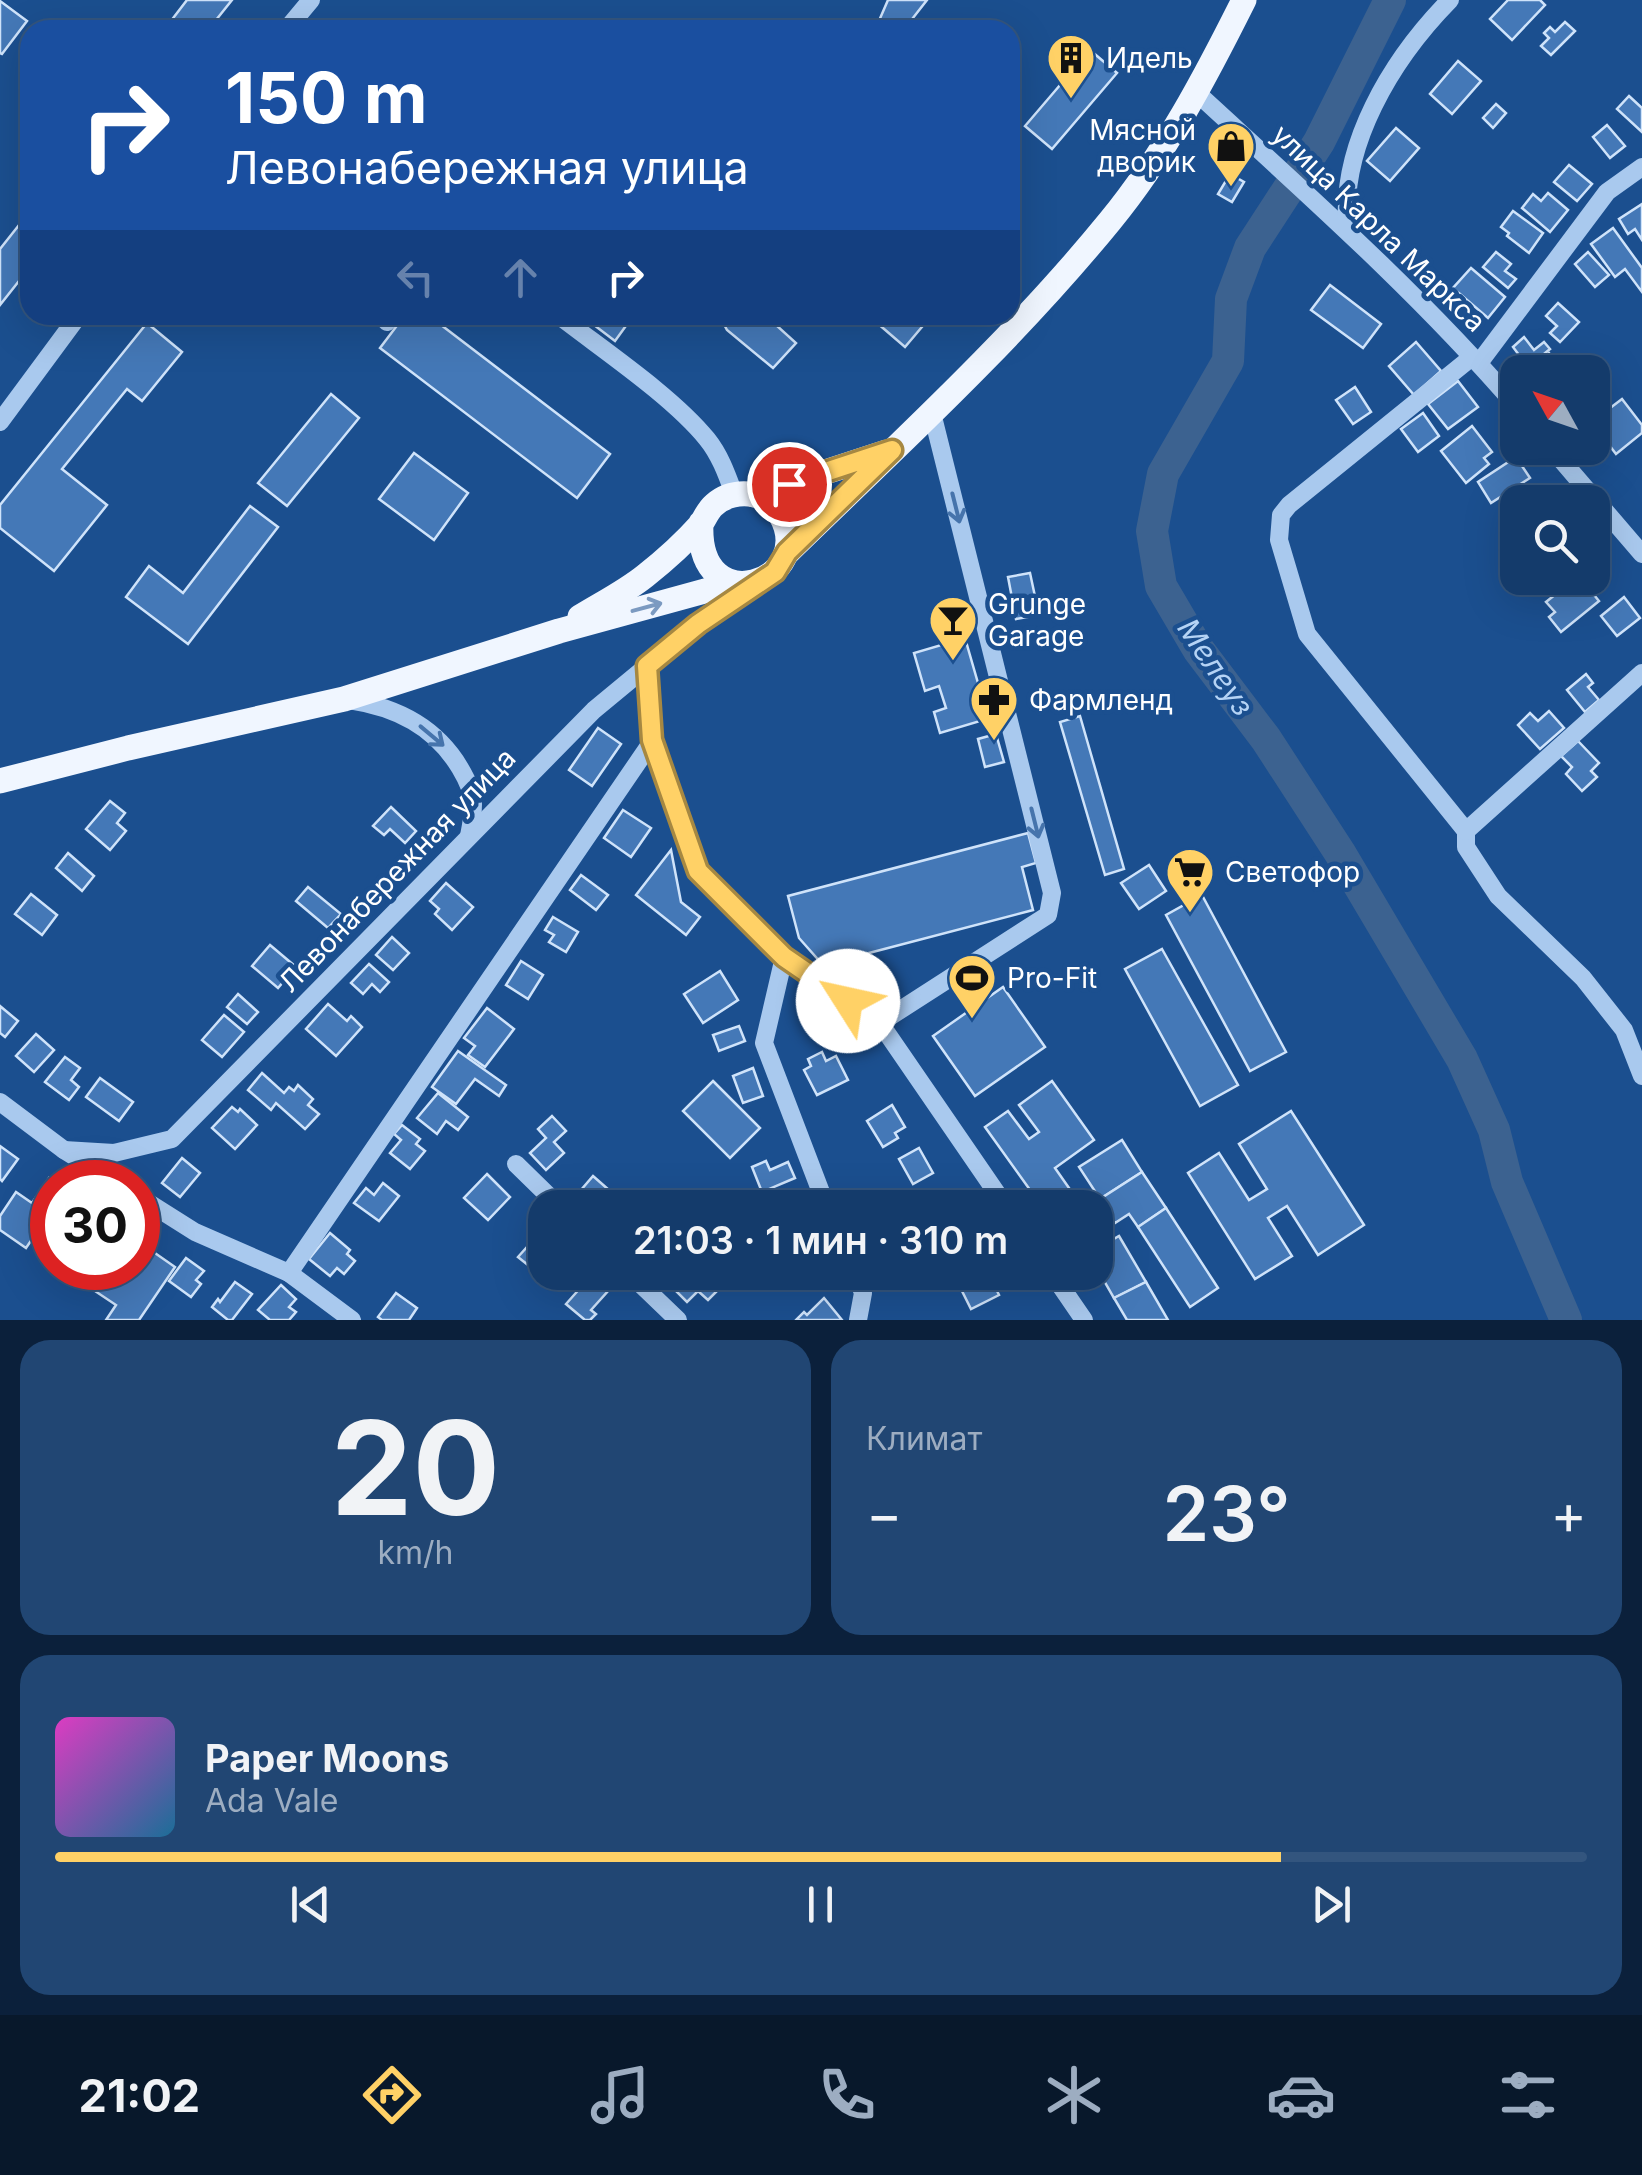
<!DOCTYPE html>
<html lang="ru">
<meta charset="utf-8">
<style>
body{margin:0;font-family:Inter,sans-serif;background:#214673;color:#f1f3f6;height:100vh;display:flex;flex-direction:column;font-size:38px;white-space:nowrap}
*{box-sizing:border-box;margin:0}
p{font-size:32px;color:#9dadc1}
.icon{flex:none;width:55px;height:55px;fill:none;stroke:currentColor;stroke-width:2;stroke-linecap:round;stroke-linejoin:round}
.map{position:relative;height:1320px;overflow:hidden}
.side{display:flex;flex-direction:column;gap:20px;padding:20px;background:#0b203b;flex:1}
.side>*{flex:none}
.top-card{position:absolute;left:20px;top:20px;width:1000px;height:305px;border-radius:30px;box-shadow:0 10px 40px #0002,0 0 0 2px #33557e;background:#1a4fa0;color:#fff;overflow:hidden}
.needle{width:65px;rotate:310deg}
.fabs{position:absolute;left:1500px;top:355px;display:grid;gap:20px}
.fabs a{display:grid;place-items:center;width:110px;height:110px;border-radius:20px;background:#143b6b;box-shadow:0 10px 40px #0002,0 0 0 2px #33557e;font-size:50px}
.speed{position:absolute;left:30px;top:1160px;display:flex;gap:20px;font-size:50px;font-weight:700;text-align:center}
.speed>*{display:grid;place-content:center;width:130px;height:130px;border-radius:50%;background:#143b6b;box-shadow:0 10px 40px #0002,0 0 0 2px #33557e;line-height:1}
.speed .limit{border:15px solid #d22;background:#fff;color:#111}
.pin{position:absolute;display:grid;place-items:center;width:85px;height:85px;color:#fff;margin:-42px;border:5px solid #fff;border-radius:50%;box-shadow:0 2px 10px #0007}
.me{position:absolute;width:110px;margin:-55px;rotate:305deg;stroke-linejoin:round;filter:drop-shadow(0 0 8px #0008)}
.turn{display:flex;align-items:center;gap:35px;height:210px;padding:0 40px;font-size:45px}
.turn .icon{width:130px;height:130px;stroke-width:2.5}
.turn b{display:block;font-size:70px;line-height:85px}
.lanes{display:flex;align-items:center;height:95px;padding:0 40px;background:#0003;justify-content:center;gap:50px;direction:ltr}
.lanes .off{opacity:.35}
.big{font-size:75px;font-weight:600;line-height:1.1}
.side .widget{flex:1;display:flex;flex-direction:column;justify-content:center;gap:15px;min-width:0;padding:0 35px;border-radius:30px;background:#214673}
.side .dial{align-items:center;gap:0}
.dial b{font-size:130px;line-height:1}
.song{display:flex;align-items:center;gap:30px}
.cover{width:120px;height:120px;border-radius:15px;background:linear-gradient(135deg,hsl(310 70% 55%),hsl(200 70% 35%))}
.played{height:10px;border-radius:5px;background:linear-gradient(90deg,#ffd166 80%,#33557e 80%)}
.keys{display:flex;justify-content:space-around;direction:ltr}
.heat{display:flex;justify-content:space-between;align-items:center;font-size:55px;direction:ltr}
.side .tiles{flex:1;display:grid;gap:20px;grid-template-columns:1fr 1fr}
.widget:last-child{grid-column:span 2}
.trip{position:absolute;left:528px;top:1190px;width:585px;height:100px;border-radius:30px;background:#143b6b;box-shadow:0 10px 40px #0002,0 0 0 2px #33557e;font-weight:600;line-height:100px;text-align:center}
.tabs{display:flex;height:160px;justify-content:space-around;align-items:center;background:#08182b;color:#9dadc1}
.tabs .icon{width:70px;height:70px}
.tabs .current{color:#ffd166}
.tabs b{font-size:45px;color:#f1f3f6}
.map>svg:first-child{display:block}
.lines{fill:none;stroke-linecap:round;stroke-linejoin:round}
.river{stroke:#3c6290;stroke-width:32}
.building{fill:#4478b7;stroke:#cfe3fa;stroke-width:2.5}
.minor{stroke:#a9c9ee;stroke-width:18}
.major{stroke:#f0f6ff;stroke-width:25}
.oneway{stroke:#4674ac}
.oneway2{stroke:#7b9ac1}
.route-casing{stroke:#a68842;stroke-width:25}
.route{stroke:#ffd166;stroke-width:18}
.labels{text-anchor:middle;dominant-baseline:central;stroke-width:9;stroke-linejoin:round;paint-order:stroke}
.poi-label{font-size:28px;fill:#fff;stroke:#1b4f8f;text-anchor:start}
.street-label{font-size:28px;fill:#fff;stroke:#1b4f8f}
.water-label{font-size:30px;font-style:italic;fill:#b5d3f5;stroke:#1b4f8f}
</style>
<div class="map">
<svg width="1642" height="1320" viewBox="0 0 1642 1320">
<rect width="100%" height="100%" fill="#1b4f8f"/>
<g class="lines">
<polyline class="river" points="1390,0 1319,142 1250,248 1231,299 1228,361 1163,474 1152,531 1161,586 1198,649 1266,739 1340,853 1462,1059 1494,1130 1507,1182 1566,1320"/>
</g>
<g class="building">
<polygon points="187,0 232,0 208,30 164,30"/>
<polygon points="888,0 927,0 909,23 910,30 875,30"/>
<polygon points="1508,0 1540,0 1545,5 1512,40 1490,19"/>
<polygon points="0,1 27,21 2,54 0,53"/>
<polygon points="1565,22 1575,31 1551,55 1541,46 1549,38 1544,33 1550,27 1555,32"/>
<polygon points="1090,50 1117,73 1052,149 1025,126"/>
<polygon points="1458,61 1481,81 1452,114 1430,94"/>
<polygon points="1629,96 1642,108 1642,132 1617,109"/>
<polygon points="1496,104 1506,113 1493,128 1483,118"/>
<polygon points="1607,125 1625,146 1610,158 1593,137"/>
<polygon points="1396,128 1419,148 1390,181 1367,161"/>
<polygon points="1569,165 1592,184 1577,201 1554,182"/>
<polygon points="1230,174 1244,182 1232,202 1218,194"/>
<polygon points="1548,193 1568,210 1550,232 1522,208 1533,194 1541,201"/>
<polygon points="1642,204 1642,240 1635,229 1628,234 1619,219"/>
<polygon points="1513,211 1543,233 1529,253 1507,236 1509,233 1501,227"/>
<polygon points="23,220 30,226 30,267 0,305 0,249"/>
<polygon points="1613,228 1642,268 1642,292 1625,269 1615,277 1591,244"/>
<polygon points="1496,252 1511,264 1505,271 1516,279 1508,288 1483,267"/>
<polygon points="1588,252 1609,275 1595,287 1575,264"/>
<polygon points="1471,268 1505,297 1488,318 1453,288"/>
<polygon points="1330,285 1381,324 1363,348 1311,310"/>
<polygon points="1558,303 1579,322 1560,342 1550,333 1557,326 1546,316"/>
<polygon points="405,315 428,315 610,454 577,498 380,348"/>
<polygon points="601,315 618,315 628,323 615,341 594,325"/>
<polygon points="719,315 765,315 796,343 773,368 727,330"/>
<polygon points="882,315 932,315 905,347 876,322"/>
<polygon points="147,323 182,352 142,401 127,389 62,469 107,505 54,571 0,528 0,505"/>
<polygon points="1524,337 1534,350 1544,342 1550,349 1528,367 1513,347"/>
<polygon points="1416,342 1441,371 1414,395 1389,366"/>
<polygon points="1549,353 1563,372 1528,372 1526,370"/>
<polygon points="1458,381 1478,407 1448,429 1428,404"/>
<polygon points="1355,387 1371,412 1353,424 1336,400"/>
<polygon points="331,394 359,418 287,506 258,483"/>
<polygon points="1622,399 1642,425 1642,433 1616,454 1603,437 1609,433 1597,418"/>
<polygon points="1423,413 1439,436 1418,452 1401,429"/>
<polygon points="1472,426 1492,452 1484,458 1489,464 1466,483 1441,451"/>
<polygon points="414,453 468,493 434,540 379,499"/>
<polygon points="1516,457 1530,478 1491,503 1478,482"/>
<polygon points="250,506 278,527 188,644 126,597 149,566 183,593"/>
<polygon points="1030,573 1039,615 1016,619 1008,577"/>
<polygon points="1576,578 1580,578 1599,601 1561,632 1549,617 1555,612 1546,602"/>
<polygon points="1624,597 1640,618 1617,636 1601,616"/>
<polygon points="965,638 978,683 987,681 997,716 940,733 934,712 946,708 939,686 925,691 914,653"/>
<polygon points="1586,674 1593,683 1588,687 1599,700 1585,712 1567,690"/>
<polygon points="1549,711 1564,728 1540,749 1518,725 1530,713 1538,721"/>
<polygon points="1080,716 1124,869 1105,875 1060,722"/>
<polygon points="598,728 621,744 592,786 569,770"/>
<polygon points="996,734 1004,762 985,767 978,739"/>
<polygon points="1578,741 1599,763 1591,771 1597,777 1582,791 1566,774 1572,767 1561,756"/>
<polygon points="110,801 125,813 117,823 126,831 110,850 86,829"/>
<polygon points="391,807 416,831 405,843 390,829 384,835 373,826"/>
<polygon points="623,810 651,828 631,857 604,838"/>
<polygon points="1028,833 1036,863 1022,867 1033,910 823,965 799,938 788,896"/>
<polygon points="671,850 681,902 700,917 686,935 636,895"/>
<polygon points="68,853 94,876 82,891 56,868"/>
<polygon points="1149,865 1166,891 1139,909 1121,883"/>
<polygon points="581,875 608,895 596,910 570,890"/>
<polygon points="446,883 473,907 452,930 435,914 439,909 430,901"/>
<polygon points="308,887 341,914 328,928 296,901"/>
<polygon points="31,894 57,915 42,935 15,914"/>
<polygon points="1202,895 1286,1052 1250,1071 1166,915"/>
<polygon points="553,917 578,932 566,952 549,942 554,935 545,930"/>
<polygon points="392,937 409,953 393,970 376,955"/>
<polygon points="270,945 296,967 278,988 252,966"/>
<polygon points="1162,949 1238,1085 1200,1106 1125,969"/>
<polygon points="521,961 543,975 528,999 506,985"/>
<polygon points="369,964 389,982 380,992 372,984 363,994 351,983"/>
<polygon points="720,971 738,1000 703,1023 684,994"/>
<polygon points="1003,987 1045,1047 975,1096 933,1036"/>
<polygon points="238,994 258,1012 247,1024 227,1007"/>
<polygon points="328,1004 347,1021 351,1016 362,1027 336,1056 306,1029"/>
<polygon points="0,1006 18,1021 5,1037 0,1033"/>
<polygon points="487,1008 514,1029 485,1067 468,1055 475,1046 464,1038"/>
<polygon points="224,1015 244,1032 222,1057 202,1040"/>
<polygon points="739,1026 745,1041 719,1051 713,1035"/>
<polygon points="36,1034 54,1050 34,1072 16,1056"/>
<polygon points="458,1051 506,1085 499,1096 475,1079 456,1104 432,1087"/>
<polygon points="822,1052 826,1061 836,1056 848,1080 817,1095 804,1070 811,1066 808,1059"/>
<polygon points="65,1057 80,1068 71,1080 79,1087 69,1100 45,1082"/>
<polygon points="753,1068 763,1096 743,1103 733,1076"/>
<polygon points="262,1073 284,1093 289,1087 294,1091 298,1085 313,1099 308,1105 319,1114 305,1129 276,1103 271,1110 248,1090"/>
<polygon points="100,1078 133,1102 119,1121 86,1097"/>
<polygon points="713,1081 760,1128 730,1158 683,1111"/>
<polygon points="1052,1081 1094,1140 1055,1168 1083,1208 1043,1208 985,1127 1008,1111 1029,1139 1039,1132 1019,1105"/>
<polygon points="438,1093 468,1117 458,1130 446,1121 437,1134 417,1118"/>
<polygon points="892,1105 905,1127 895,1133 898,1138 883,1147 867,1121"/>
<polygon points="232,1107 238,1112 240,1109 257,1125 235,1149 212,1128"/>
<polygon points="1291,1111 1364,1225 1318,1255 1287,1206 1268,1218 1292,1256 1255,1279 1188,1173 1219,1153 1249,1200 1267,1189 1239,1144"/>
<polygon points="552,1116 566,1131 554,1142 564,1153 546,1170 530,1153 546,1138 538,1129"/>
<polygon points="402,1125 420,1139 416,1144 425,1151 410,1169 390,1153 401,1140 394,1134"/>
<polygon points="1122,1140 1142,1172 1100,1199 1079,1167"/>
<polygon points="0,1146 18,1159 2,1181 0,1179"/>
<polygon points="919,1148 933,1173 913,1184 899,1159"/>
<polygon points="182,1158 200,1173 180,1197 162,1183"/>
<polygon points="766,1161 770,1170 788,1162 795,1178 762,1192 752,1167"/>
<polygon points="1142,1172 1166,1208 1138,1227 1129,1214 1115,1223 1100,1199"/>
<polygon points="487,1174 510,1197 488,1220 464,1198"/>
<polygon points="593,1176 618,1198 610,1208 586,1208 575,1197"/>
<polygon points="49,1178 55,1182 52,1210 26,1248 0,1230 0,1216 16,1192 32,1203"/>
<polygon points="383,1183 399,1196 379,1221 354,1203 366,1188 374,1195"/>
<polygon points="945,1191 953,1204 958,1201 961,1208 917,1208"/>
<polygon points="1166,1208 1218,1288 1190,1307 1138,1227"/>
<polygon points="544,1228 545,1255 533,1269 518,1257"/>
<polygon points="330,1233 350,1250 347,1254 355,1261 344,1274 337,1268 330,1276 309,1259"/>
<polygon points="1119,1236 1146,1282 1114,1298 1095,1265 1095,1250"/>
<polygon points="152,1251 175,1267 139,1320 106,1320 116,1305 86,1285 98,1268 133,1268 138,1271"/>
<polygon points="186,1258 204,1271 196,1280 201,1284 191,1297 169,1281"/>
<polygon points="685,1272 715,1272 725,1283 708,1300 698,1291 687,1302 675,1290 688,1277 683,1274"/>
<polygon points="964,1272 988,1272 999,1295 971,1309 955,1277"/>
<polygon points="591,1276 608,1291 591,1310 596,1314 590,1320 585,1320 566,1304"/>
<polygon points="235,1282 252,1294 232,1320 228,1320 212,1307 218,1299 220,1302"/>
<polygon points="1146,1282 1168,1320 1127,1320 1114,1298"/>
<polygon points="281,1285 296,1299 289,1307 296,1312 289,1320 270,1320 258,1310"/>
<polygon points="396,1293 417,1308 409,1320 382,1320 378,1317"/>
<polygon points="824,1298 842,1320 796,1320 804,1312 807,1315"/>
</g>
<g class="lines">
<g class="minor">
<polyline points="286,30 311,0"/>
<path d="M1197,93C1308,195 1420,294 1518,408"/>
<path d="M1348,231C1338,147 1392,59 1450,0"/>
<path d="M558,315C603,350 672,396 707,439C720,455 727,475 734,494"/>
<polyline points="387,322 392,315"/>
<polyline points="1479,363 1607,192 1642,167"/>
<polyline points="0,422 79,315"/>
<polyline points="1551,448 1642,554"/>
<polyline points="647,665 653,740 698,871 784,957 880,1023 1007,1208"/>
<path d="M349,700C396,707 435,726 460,768C466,778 473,792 473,804C473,815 471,826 469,836"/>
<polyline points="1466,831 1307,634 1279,540 1281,515 1289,505 1472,357"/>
<polyline points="1466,831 1466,847 1498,896 1583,978 1624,1030 1642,1076"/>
<polyline points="1466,831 1642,673"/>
<polyline points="784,957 764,1043 827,1208"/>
<polyline points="880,1023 1048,915 1052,893 932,413"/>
<polyline points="0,1102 64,1150 116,1182"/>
<polyline points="64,1150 114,1153 172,1139 594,710 698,624 756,582"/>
<polyline points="516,1164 561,1208"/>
<polyline points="138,1196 195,1232 289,1273 352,1320"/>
<polyline points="628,1272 678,1320"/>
<polyline points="855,1272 863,1293 858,1320"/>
<polyline points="1051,1272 1084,1320"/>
<polyline points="289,1273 653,740"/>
</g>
<g class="major">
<polyline points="755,495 887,452"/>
<path d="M787,553C898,445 1013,340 1110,221C1165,154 1206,76 1244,0"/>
<path d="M580,617C601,604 625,592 645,576C664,561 685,542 701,524C705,518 708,510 714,505C724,496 737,493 749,494C761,495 774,503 780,514C820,582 696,624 701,523"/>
<polyline points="0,781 128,748 344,699 559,631 734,583"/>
</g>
</g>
<defs><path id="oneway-shaft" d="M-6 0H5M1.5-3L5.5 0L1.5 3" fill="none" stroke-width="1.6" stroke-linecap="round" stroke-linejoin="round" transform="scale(2.5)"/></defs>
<g class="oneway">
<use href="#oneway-shaft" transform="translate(956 508) rotate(76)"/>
<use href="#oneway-shaft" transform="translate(432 736) rotate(40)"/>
<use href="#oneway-shaft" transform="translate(1035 823) rotate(76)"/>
</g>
<use class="oneway2" href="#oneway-shaft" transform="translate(647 607) rotate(-15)"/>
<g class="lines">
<g class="route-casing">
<polyline id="route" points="789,484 892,450 787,552 775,572 698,624 647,666 652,740 698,871 784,957 848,1001"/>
</g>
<use href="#route" class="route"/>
</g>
<defs>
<g id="building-pin" transform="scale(2.5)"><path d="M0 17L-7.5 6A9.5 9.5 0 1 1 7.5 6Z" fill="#ffd166" stroke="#1b4f8f"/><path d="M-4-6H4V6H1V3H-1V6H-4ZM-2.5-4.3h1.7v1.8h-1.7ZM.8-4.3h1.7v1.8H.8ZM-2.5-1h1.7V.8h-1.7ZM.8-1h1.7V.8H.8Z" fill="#111"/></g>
<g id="shop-pin" transform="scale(2.5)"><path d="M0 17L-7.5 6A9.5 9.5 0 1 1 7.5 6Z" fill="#ffd166" stroke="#1b4f8f"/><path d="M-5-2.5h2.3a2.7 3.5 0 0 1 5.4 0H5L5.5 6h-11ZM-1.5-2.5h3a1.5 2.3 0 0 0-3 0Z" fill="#111"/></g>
<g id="bar-pin" transform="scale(2.5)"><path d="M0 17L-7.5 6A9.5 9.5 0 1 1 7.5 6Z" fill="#ffd166" stroke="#1b4f8f"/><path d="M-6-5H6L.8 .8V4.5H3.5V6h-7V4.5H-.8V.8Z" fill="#111"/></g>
<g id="pharmacy-pin" transform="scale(2.5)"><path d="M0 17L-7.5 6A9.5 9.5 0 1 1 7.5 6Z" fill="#ffd166" stroke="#1b4f8f"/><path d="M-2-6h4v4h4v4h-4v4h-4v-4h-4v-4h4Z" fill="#111"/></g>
<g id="supermarket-pin" transform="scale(2.5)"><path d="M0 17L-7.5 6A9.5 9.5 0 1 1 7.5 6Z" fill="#ffd166" stroke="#1b4f8f"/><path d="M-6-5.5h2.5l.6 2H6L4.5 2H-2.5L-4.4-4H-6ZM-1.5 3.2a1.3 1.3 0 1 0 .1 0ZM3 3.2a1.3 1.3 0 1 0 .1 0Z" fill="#111"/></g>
<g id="stadium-pin" transform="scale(2.5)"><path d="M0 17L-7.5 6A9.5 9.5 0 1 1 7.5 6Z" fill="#ffd166" stroke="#1b4f8f"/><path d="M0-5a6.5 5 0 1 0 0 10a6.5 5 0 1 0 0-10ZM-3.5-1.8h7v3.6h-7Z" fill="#111"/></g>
</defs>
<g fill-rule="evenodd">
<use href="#building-pin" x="1071" y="58"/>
<use href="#shop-pin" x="1231" y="146"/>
<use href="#bar-pin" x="953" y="620"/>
<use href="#pharmacy-pin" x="994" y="700"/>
<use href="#supermarket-pin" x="1190" y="872"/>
<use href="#stadium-pin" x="972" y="978"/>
</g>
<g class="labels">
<g class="poi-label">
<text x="1106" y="58">Идель</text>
<text x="1196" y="130" text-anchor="end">Мясной<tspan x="1196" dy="32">дворик</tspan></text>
<text x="988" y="604">Grunge<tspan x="988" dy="32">Garage</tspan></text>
<text x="1029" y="700">Фармленд</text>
<text x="1225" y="872">Светофор</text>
<text x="1007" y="978">Pro-Fit</text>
</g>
<g class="street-label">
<text transform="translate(1379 228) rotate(44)">улица Карла Маркса</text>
<text transform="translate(397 870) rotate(-46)">Левонабережная улица</text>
</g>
<g class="water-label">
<text transform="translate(1216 667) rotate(56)">Мелеуз</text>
</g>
</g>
</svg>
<div class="fabs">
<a><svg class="needle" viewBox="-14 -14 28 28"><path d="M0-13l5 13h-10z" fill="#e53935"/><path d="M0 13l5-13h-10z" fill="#9dadc1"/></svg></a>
<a><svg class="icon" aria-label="search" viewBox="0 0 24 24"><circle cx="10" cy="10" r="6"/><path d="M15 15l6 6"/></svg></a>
</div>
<div class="speed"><div class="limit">30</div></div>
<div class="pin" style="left:789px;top:484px;background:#d93025"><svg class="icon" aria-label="arrive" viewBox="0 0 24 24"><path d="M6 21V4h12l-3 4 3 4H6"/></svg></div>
<svg class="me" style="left:848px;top:1001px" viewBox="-20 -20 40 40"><circle r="19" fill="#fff"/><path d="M0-13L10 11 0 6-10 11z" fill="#ffd166"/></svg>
<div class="trip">21:03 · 1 мин · 310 m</div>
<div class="top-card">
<div class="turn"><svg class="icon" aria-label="right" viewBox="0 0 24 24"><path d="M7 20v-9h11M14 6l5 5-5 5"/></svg><div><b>150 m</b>Левонабережная улица</div></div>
<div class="lanes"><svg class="icon off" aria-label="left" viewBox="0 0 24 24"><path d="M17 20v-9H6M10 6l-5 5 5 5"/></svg><svg class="icon off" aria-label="ahead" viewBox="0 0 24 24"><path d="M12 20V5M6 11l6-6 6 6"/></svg><svg class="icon" aria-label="right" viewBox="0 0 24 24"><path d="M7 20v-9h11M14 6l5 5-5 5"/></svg></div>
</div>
</div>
<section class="side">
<div class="tiles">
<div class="widget dial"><b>20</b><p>km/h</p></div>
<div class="widget"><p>Климат</p>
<div class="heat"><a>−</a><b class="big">23°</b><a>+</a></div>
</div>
<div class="widget">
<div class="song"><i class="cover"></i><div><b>Paper Moons</b><p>Ada Vale</p></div></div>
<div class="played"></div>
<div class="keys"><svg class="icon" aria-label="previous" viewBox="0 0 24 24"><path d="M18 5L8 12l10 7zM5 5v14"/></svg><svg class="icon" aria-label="pause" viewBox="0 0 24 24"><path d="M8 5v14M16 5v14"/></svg><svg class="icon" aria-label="next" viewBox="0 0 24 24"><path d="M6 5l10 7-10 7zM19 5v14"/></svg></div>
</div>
</div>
</section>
<nav class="tabs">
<b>21:02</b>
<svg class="icon current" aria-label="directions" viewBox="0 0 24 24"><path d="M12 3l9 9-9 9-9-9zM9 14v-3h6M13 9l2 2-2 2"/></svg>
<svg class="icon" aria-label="music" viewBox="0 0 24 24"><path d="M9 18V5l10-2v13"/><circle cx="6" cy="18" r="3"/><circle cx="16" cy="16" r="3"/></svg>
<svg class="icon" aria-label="phone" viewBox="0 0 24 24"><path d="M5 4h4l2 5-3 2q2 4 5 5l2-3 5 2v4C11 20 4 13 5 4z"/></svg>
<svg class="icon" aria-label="climate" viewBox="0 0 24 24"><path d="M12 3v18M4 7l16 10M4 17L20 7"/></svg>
<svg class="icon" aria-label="car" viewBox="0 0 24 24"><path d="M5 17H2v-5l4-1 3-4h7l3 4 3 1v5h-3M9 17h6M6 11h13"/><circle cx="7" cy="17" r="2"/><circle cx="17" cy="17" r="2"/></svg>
<svg class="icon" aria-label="filters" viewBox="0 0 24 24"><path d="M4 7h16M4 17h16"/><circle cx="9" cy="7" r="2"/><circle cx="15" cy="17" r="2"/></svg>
</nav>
